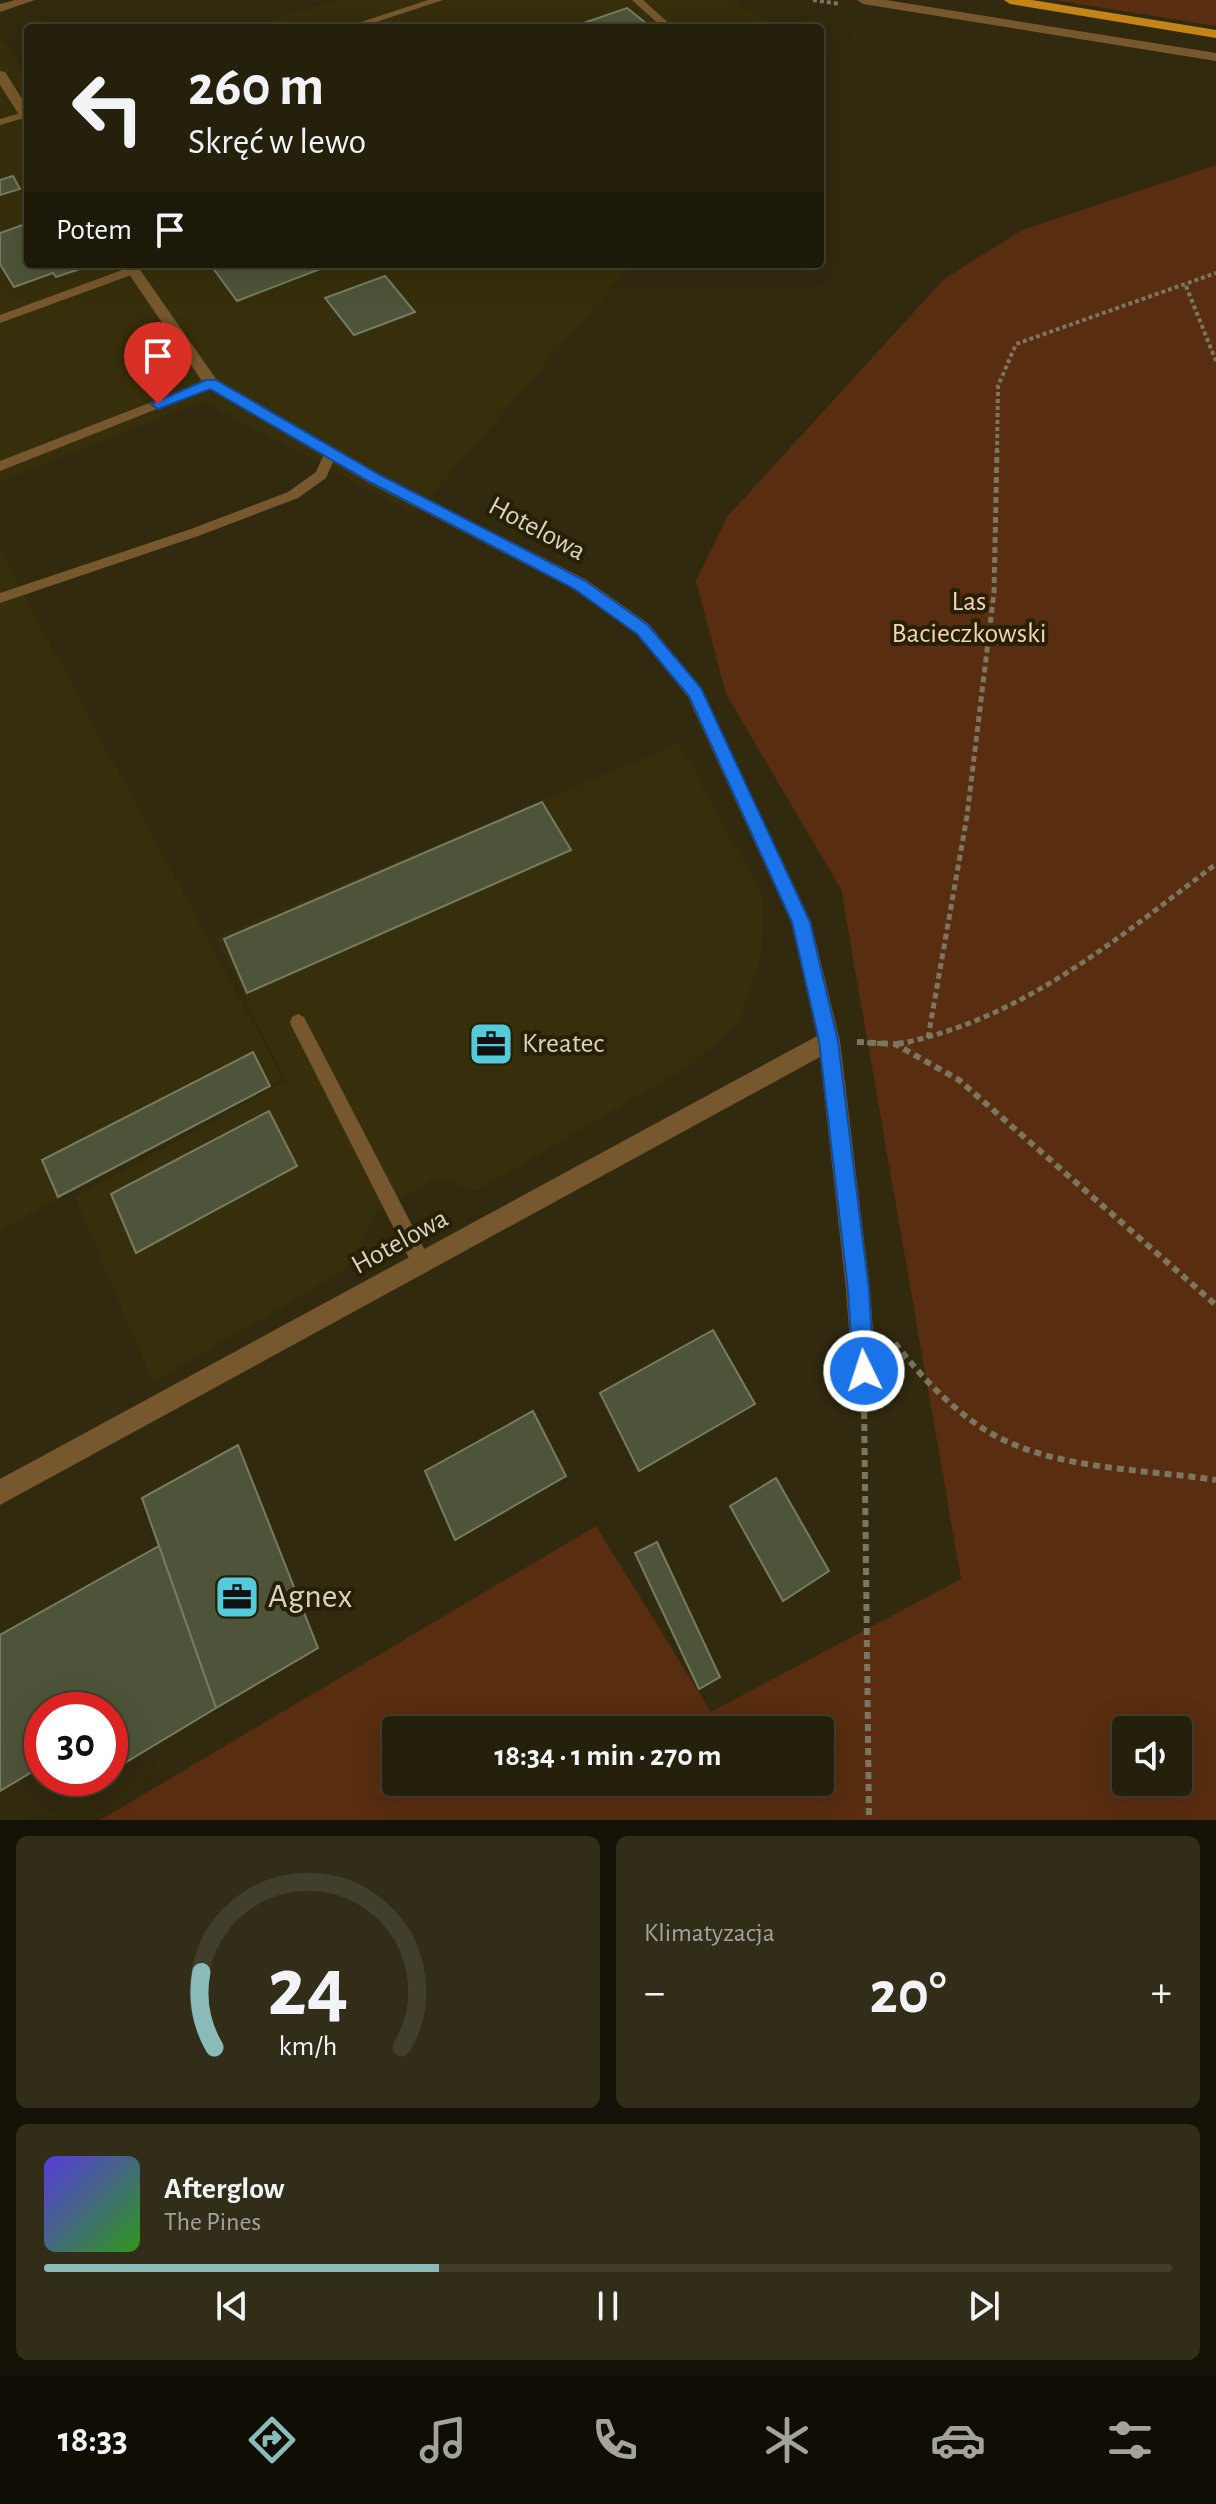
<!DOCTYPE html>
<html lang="pl">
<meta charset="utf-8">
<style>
body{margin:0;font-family:"Alegreya Sans",sans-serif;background:#312d19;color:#f1f3f6;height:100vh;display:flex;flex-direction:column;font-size:30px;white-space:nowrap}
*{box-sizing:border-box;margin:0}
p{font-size:26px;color:#a3a39d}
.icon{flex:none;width:44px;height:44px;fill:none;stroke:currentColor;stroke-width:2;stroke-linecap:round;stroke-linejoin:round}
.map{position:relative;height:1820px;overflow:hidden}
.details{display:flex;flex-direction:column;gap:16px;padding:16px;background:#141206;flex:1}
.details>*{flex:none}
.banner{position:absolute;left:24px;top:24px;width:800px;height:244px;border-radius:8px;box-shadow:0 8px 32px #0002,0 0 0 2px #423e2c;background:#25200b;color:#f1f3f6;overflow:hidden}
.controls{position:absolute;left:1112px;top:1716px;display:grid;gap:16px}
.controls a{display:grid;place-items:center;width:80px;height:80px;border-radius:8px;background:#25200b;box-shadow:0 8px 32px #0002,0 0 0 2px #423e2c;font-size:40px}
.speed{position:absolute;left:24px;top:1692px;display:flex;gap:16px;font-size:40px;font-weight:700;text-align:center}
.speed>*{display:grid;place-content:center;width:104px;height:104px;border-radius:50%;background:#25200b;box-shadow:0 8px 32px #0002,0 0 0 2px #423e2c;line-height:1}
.speed .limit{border:12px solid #d22;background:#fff;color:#111}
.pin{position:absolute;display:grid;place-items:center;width:68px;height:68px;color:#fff;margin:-82px -34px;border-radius:50% 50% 50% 0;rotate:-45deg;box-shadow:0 0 8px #0007}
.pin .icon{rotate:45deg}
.me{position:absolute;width:88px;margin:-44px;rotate:356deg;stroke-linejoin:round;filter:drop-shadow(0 0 6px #0008)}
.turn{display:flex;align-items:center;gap:28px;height:168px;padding:0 32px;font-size:36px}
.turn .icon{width:104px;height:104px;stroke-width:2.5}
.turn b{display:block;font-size:56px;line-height:68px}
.then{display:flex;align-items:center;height:76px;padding:0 32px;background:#0003;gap:16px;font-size:30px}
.big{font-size:60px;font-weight:700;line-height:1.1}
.details .widget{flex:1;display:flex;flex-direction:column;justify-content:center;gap:12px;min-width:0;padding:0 28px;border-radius:12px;background:#312d19}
.details .dial{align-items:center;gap:0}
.dial svg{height:208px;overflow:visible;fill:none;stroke:#423e2c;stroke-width:7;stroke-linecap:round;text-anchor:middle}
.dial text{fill:#f1f3f6;stroke:none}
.song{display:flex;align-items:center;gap:24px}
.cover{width:96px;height:96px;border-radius:12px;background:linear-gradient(135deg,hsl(250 70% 55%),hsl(110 70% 35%))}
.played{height:8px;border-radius:4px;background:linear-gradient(90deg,#8bbbb9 35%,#423e2c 35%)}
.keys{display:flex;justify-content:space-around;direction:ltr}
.heat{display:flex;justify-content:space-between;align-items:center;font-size:44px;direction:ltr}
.details .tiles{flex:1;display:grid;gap:16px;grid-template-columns:1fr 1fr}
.widget:last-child{grid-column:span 2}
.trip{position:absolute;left:382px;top:1716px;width:452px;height:80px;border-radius:8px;background:#25200b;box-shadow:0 8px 32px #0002,0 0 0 2px #423e2c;font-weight:700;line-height:80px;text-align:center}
.tabs{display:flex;height:128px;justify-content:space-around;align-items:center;background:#0f0d04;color:#a3a39d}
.tabs .icon{width:56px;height:56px}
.tabs .selected{color:#8bbbb9}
.tabs b{font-size:36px;color:#f1f3f6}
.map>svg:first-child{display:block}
.built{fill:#372f0b}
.green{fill:#582d10;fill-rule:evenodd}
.building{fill:#4e5439;stroke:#767c5f;stroke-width:2}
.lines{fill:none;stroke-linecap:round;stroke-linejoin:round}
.path-far2{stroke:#7b765f;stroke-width:4;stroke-dasharray:4 3;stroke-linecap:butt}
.path-far1{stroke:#7b765f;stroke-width:5;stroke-dasharray:6 4;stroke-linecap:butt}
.path{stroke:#7b765f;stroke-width:6;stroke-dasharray:7 5;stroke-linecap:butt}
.service{fill:#77582e;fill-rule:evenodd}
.minor{fill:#77582e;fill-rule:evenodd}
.primary{fill:#c48418;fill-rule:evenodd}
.route{fill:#1a73e8;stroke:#114b97;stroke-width:2}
.labels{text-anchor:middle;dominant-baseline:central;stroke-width:8;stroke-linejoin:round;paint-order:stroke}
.street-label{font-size:28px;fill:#d7d4c4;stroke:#272005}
.park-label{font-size:28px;fill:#f6d0bb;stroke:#272005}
.poi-label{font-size:28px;fill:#d7d4c4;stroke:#272005;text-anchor:start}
.near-poi-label{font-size:34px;fill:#d7d4c4;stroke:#272005;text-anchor:start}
</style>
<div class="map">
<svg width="1216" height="1820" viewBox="0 0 1216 1820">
<rect width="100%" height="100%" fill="#312a0f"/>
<g class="built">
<polygon points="335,0 731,0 774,28 251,28"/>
<polygon points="0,35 28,74 28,264 632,264 415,514 202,401 0,482"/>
<polygon points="0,550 282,1078 0,1230"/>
<polygon points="679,743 763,897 762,952 739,1023 689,1066 476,1191 437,1178 376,1212 345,1270 153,1382 75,1197 286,1081 216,937"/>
</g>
<g class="green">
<polygon points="1054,0 1216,0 1216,26"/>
<path d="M1216,165V1820H100L596,1526L711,1712L961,1579L841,889L726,694L696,581L727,517L944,279L1022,230ZM396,1730H820V1782H396ZM1126,1730H1178V1782H1126Z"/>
</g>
<g class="building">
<polygon points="627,8 652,28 569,28"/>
<polygon points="13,176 20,189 0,195 0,180"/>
<polygon points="28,223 28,264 81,264 83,268 56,277 53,273 14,287 0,264 0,233"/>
<polygon points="210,264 333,264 237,301"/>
<polygon points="385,276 415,312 354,335 325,298"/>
<polygon points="542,802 571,850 247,993 224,939"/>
<polygon points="253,1052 270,1086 58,1197 42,1160"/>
<polygon points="269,1111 297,1166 136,1253 111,1194"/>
<polygon points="713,1330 755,1404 639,1471 600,1393"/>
<polygon points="533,1411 566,1476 455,1540 425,1471"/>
<polygon points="238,1445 318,1648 216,1708 142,1498"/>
<polygon points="776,1478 829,1571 783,1601 730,1506"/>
<polygon points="657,1542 720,1677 699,1689 635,1553"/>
<polygon points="159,1546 216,1708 113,1770 110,1710 42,1710 42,1766 0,1791 0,1635"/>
</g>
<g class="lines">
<g class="path-far2">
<polyline points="813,0 840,4"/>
<polyline points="1186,286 1216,361"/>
<polyline points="997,452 998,386 1016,344 1216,273"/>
</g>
<g class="path-far1">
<polyline points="928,1038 967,816 994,592 997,450"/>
<polyline points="857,1042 887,1044"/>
<path d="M898,1044C1022,1020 1118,938 1216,864"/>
</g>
<g class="path">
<polyline points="857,1042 895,1044 959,1080 1216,1305"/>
<polyline points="896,1044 909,1042"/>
<path d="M895,1343C921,1377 956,1414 994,1435C1058,1470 1145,1469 1216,1480"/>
<polyline points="864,1400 869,1820"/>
</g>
<g class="service">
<polygon points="428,0 443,0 358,28 343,28"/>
<polygon points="632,0 643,0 674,28 663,28"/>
<polygon points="28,111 28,117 0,125 0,119"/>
<polygon points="133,266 137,267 137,273 0,323 0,315"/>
<polygon points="211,379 215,380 215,386 0,471 0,461"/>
<polygon points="331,449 337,453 326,478 298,498 201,535 0,603 0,593 191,529 288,492 316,472 326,450"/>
<polygon points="298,1014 304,1017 429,1258 431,1264 429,1270 422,1273 415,1270 292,1027 290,1022 292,1017"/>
</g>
<g class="minor">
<polygon points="15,0 35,0 0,12 0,4"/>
<polygon points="857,0 886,0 1216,53 1216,61 863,4"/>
<polygon points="0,71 5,72 28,108 28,122 23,121 0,85"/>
<polygon points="122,264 136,264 216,379 381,475 585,579 649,624 701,688 811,922 840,1041 870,1290 876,1371 872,1379 864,1383 856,1379 852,1371 846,1290 820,1057 0,1505 0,1479 817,1036 791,922 688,697 637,634 573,589 369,483 206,387"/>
</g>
<polygon class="primary" points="1004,0 1032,0 1216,30 1216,38 1010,4"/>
</g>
<polygon class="route" points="206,380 216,380 380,475 584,580 648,625 701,688 810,922 838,1041 869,1290 874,1371 871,1379 864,1382 856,1379 853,1371 848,1290 819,1041 792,922 689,696 637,634 573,588 370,482 210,389 158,409 151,404"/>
<defs>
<g id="office-square" transform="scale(2.3)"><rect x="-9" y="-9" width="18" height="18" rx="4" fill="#53cbdb" stroke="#272005"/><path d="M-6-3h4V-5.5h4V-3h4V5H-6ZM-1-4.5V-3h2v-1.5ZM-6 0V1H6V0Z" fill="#111"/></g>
</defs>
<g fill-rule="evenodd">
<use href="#office-square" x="491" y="1044"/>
<use href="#office-square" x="237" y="1597"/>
</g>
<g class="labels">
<g class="street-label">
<text transform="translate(537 529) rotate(28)">Hotelowa</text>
<text transform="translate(400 1242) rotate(-29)">Hotelowa</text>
</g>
<g class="park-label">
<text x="969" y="602">Las<tspan x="969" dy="32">Bacieczkowski</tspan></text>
</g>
<g class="poi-label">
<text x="522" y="1044">Kreatec</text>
</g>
<g class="near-poi-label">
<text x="268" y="1597">Agnex</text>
</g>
</g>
</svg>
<div class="controls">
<a><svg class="icon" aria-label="sound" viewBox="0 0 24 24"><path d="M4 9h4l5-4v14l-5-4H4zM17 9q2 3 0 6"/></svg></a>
</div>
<div class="speed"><div class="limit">30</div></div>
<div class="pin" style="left:158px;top:404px;background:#d93025"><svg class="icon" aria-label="arrive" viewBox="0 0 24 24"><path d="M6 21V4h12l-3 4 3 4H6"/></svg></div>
<svg class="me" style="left:864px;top:1371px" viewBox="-20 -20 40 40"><circle r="17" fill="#1a73e8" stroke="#fff" stroke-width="3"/><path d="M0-11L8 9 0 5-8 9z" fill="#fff"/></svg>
<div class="trip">18:34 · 1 min · 270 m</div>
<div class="banner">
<div class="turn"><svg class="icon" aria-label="left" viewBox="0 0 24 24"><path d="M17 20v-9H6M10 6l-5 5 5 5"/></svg><div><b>260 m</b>Skręć w lewo</div></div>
<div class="then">Potem<svg class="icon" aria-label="arrive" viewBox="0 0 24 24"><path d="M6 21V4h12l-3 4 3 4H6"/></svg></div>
</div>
</div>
<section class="details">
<div class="tiles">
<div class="widget dial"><svg viewBox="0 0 100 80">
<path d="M14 69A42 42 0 1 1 86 69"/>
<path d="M14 69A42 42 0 0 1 9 40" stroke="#8bbbb9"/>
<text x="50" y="56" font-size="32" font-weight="700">24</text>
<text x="50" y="72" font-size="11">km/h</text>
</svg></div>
<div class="widget"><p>Klimatyzacja</p>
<div class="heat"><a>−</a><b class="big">20°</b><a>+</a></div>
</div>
<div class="widget">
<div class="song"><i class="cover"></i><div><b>Afterglow</b><p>The Pines</p></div></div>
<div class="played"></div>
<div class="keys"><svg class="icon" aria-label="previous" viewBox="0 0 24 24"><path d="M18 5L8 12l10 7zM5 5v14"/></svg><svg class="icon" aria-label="pause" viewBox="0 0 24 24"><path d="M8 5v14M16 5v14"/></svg><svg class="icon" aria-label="next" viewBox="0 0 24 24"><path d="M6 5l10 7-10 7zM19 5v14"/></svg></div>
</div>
</div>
</section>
<nav class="tabs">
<b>18:33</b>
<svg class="icon selected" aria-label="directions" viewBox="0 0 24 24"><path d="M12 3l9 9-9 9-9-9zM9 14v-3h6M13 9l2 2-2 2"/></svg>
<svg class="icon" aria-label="music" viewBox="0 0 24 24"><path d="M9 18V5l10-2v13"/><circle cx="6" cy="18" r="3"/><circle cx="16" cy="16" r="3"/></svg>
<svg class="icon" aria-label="phone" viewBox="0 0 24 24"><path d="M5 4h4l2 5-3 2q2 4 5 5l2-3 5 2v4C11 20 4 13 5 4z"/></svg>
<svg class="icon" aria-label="climate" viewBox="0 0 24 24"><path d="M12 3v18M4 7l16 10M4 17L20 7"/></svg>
<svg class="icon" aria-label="car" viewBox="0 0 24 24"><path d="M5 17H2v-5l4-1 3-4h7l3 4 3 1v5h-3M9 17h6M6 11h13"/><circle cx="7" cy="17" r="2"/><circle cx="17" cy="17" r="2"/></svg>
<svg class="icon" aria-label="filters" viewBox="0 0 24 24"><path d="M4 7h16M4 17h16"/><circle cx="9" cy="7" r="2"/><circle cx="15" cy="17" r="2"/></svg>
</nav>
